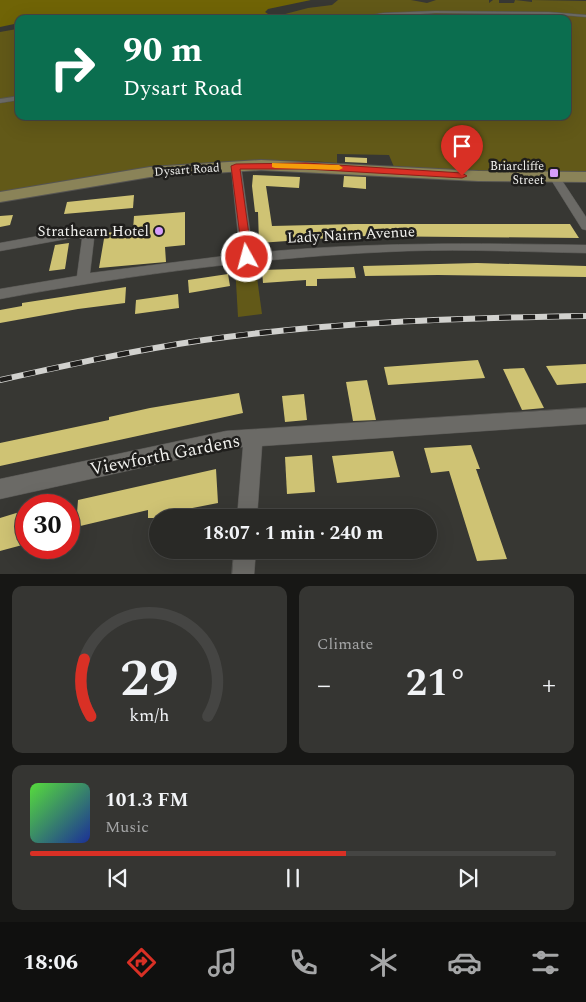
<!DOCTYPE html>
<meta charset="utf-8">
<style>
body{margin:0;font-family:Spectral,serif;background:#353532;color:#f1f3f6;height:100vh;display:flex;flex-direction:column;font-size:19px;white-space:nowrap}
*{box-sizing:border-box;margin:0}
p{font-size:16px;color:#a5a6a7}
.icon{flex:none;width:28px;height:28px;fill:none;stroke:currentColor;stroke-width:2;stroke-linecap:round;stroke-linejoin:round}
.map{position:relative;height:574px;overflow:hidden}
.drawer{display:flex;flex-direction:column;gap:12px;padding:12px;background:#171715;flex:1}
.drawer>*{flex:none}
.top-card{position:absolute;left:15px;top:15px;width:556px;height:105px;border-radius:10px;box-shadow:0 5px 20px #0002,0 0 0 1px #454543;background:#0b6e4f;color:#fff;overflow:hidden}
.speed{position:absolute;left:15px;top:494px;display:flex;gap:10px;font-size:25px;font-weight:700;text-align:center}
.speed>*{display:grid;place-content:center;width:65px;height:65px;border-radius:50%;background:#292926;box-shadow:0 5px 20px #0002,0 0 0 1px #454543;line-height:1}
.speed .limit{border:8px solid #d22;background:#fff;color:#111}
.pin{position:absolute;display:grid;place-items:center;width:42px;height:42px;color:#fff;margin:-51px -21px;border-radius:50% 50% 50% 0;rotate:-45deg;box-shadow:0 0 5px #0007}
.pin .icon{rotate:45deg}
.me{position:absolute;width:55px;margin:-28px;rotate:353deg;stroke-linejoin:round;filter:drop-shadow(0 0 4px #0008)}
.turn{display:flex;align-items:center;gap:18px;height:105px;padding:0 25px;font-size:22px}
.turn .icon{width:65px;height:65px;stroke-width:2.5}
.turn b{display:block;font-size:35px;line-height:42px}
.big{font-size:38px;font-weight:700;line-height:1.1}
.drawer .widget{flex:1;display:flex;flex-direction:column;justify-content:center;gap:8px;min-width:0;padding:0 18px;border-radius:10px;background:#353532}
.drawer .dial{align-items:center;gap:0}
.dial svg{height:130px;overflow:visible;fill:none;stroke:#454543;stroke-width:7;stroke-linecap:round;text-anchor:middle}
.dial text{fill:#f1f3f6;stroke:none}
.song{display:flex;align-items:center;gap:15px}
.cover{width:60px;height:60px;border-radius:8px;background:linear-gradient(135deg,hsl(110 70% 55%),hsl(230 70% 35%))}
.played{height:5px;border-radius:2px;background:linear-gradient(90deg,#d93025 60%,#454543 60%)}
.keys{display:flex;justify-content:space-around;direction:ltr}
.heat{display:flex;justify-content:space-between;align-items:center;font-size:28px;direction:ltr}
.drawer .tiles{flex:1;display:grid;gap:12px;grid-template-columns:1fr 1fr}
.widget:last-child{grid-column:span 2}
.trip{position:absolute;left:149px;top:509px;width:288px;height:50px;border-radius:25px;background:#292926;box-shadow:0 5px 20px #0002,0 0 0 1px #454543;font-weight:700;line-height:50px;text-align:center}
.dock{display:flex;height:80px;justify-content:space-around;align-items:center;background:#10100f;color:#a5a6a7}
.dock .icon{width:35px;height:35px}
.dock .current{color:#d93025}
.dock b{font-size:22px;color:#f1f3f6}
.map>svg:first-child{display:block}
.green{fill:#625918}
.water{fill:#706406}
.building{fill:#cfc374}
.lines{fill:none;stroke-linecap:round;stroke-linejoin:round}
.pedestrian-casing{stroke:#565552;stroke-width:1}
.minor-casing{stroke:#565552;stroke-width:1}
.primary-casing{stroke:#565552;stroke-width:2}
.pedestrian{fill:#6b6a66;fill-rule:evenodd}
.minor{fill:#6b6a66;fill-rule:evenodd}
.primary{fill:#8a8358;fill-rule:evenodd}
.rail-casing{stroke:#d1d1ce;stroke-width:6}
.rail{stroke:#1f1e1c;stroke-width:4.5;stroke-dasharray:12;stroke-linecap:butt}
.route{fill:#d93025;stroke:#8d1f18}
.slow{fill:#f59e0b}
.poi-dot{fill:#d59cfb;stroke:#1f1e1c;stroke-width:2}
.labels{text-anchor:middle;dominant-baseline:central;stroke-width:5;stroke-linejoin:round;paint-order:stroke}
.far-poi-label{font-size:12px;fill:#f2f2ef;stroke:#1f1e1c;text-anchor:end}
.far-street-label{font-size:12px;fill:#f2f2ef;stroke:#1f1e1c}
.poi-label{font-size:15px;fill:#f2f2ef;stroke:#1f1e1c;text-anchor:end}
.street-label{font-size:15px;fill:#f2f2ef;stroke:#1f1e1c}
.near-street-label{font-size:18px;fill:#f2f2ef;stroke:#1f1e1c}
</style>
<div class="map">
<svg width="586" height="575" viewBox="0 0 586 575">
<rect width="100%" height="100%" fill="#373733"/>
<g class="green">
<path d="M338,0H411L427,3L436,0H489V3L493,0H499V3H514L515,0L532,2V0L586,1V172L496,173L394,167L389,155L337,154V163C223,154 111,172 0,192V32L17,29L19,116H568V19H266L308,8L332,5Z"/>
<polygon points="255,263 262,314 238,317 235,265"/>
</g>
<path class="water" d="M0,0H311L268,9L265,12L268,14C259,16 248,19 239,18C226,16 211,15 198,19H19V23L0,27Z"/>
<g class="building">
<polygon points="345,157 367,158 367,163 345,162"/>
<polygon points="253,175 300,177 299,188 266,186 272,226 354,224 570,224 579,238 357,236 259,243 258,212 255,212 252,186"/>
<polygon points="344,176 366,177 366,189 343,187"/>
<polygon points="134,195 133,208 64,214 67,202"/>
<polygon points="185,212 185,245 165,247 166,262 99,268 105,233 133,230 134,216"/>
<polygon points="13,215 10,225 0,227 0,216"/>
<polygon points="69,243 65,269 49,271 55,245"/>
<polygon points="477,263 586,266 586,277 438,275 365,276 363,266"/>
<polygon points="354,267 356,278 317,279 317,286 306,286 306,280 263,283 262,270"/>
<polygon points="228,274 230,286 189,293 188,280"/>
<polygon points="126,287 125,303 78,309 0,323 0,310 22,306 22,303"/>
<polygon points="178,294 179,308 135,314 136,300"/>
<polygon points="478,360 485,378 388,385 384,367"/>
<polygon points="586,364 586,383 557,385 546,366"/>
<polygon points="524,368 544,408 522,410 503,369"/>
<polygon points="367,380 376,420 353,421 346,382"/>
<polygon points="239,393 243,413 0,466 0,443 109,420 109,417 150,408"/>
<polygon points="304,394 307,420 285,422 282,396"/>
<polygon points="471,445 480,469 476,469 507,559 477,561 449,471 431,473 424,448"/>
<polygon points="393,451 400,477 337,483 332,456"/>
<polygon points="312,455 315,492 287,494 285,457"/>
<polygon points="216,469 218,503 177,511 178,518 148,518 148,510 76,527 78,500"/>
<polygon points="26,510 26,544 0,551 0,518"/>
</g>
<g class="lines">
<g class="pedestrian-casing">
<g id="pedestrian">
<polygon points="435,11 549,12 586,15 586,17 549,14 435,13 347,19 383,13"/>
<polygon points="19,96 19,100 0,103 0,99"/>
</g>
</g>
<g class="minor-casing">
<g id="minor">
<path d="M236,163L241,166L253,253C364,242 474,243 586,245V253C527,252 468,249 408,251C271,256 135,274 0,299V289L77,276L82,239L77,237L0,251V243L77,229L89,231L94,239L90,273L240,254L231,166Z"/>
<polygon points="555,175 559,176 586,217 586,230 582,229 550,178"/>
<polygon points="586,408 586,424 262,446 257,518 237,518 243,447 226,449 0,499 0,479 226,431"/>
<polygon points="234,550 256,550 254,575 232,575"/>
</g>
</g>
<g class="primary-casing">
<polygon id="primary" points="261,160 478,171 586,172 586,182 478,181 261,170 150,177 0,202 0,192 150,167"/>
</g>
<use href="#pedestrian" class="pedestrian"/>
<use href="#minor" class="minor"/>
<use href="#primary" class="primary"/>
<g class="rail-casing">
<path id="rail" d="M0,380C68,365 136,350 204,340C331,322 459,318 586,316"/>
</g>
<use href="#rail" class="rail"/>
</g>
<polygon class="route" points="306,163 462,173 467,176 462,178 306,169 240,169 252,257 250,259 243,259 231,166 236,164"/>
<polygon class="slow" points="272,163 339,165 343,168 339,170 275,168 272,167"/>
<g class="poi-dot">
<rect x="549" y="168" width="10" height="10" rx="2.5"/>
<circle cx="159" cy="231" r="5"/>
</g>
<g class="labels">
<g class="far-poi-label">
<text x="544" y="166">Briarcliffe<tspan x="544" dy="14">Street</tspan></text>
</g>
<g class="far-street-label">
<text transform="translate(187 170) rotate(-4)">Dysart Road</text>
</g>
<g class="poi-label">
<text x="149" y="231">Strathearn Hotel</text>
</g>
<g class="street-label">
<text transform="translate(351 235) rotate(-3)">Lady Nairn Avenue</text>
</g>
<g class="near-street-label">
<text transform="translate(165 455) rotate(-11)">Viewforth Gardens</text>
</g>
</g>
</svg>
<div class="speed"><div class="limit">30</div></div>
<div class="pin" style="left:462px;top:176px;background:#d93025"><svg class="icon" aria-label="arrive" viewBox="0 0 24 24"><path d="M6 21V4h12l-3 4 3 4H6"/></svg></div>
<svg class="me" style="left:247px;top:257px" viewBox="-20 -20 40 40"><circle r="17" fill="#d93025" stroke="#fff" stroke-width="3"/><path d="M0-11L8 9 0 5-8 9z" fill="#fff"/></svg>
<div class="trip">18:07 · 1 min · 240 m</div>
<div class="top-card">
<div class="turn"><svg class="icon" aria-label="right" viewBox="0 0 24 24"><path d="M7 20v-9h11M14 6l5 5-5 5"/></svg><div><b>90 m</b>Dysart Road</div></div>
</div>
</div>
<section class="drawer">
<div class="tiles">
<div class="widget dial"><svg viewBox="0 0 100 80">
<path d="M14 69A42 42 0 1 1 86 69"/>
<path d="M14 69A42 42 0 0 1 10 34" stroke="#d93025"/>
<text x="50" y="56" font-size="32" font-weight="700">29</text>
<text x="50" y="72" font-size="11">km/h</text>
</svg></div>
<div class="widget"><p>Climate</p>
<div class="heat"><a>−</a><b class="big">21°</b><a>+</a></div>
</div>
<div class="widget">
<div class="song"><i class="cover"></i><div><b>101.3 FM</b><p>Music</p></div></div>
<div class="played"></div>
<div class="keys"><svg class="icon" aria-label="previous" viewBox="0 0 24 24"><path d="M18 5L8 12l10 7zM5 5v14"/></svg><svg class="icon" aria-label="pause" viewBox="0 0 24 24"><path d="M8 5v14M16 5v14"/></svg><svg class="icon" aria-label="next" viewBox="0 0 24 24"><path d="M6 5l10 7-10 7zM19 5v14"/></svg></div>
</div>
</div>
</section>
<nav class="dock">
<b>18:06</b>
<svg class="icon current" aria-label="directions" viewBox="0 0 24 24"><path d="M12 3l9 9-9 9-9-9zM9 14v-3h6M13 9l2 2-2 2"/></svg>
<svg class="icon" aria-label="music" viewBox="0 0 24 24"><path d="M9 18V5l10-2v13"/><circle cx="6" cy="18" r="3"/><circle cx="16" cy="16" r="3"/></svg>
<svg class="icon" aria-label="phone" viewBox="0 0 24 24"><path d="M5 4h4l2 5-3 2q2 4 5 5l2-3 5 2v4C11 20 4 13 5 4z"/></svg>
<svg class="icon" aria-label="climate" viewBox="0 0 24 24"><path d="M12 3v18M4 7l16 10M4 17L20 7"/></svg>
<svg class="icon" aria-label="car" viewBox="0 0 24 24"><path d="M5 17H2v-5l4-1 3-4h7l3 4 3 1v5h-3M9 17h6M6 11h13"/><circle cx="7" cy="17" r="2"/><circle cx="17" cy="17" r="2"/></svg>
<svg class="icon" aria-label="filters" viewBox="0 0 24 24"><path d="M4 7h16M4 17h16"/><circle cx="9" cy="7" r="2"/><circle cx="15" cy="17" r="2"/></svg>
</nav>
